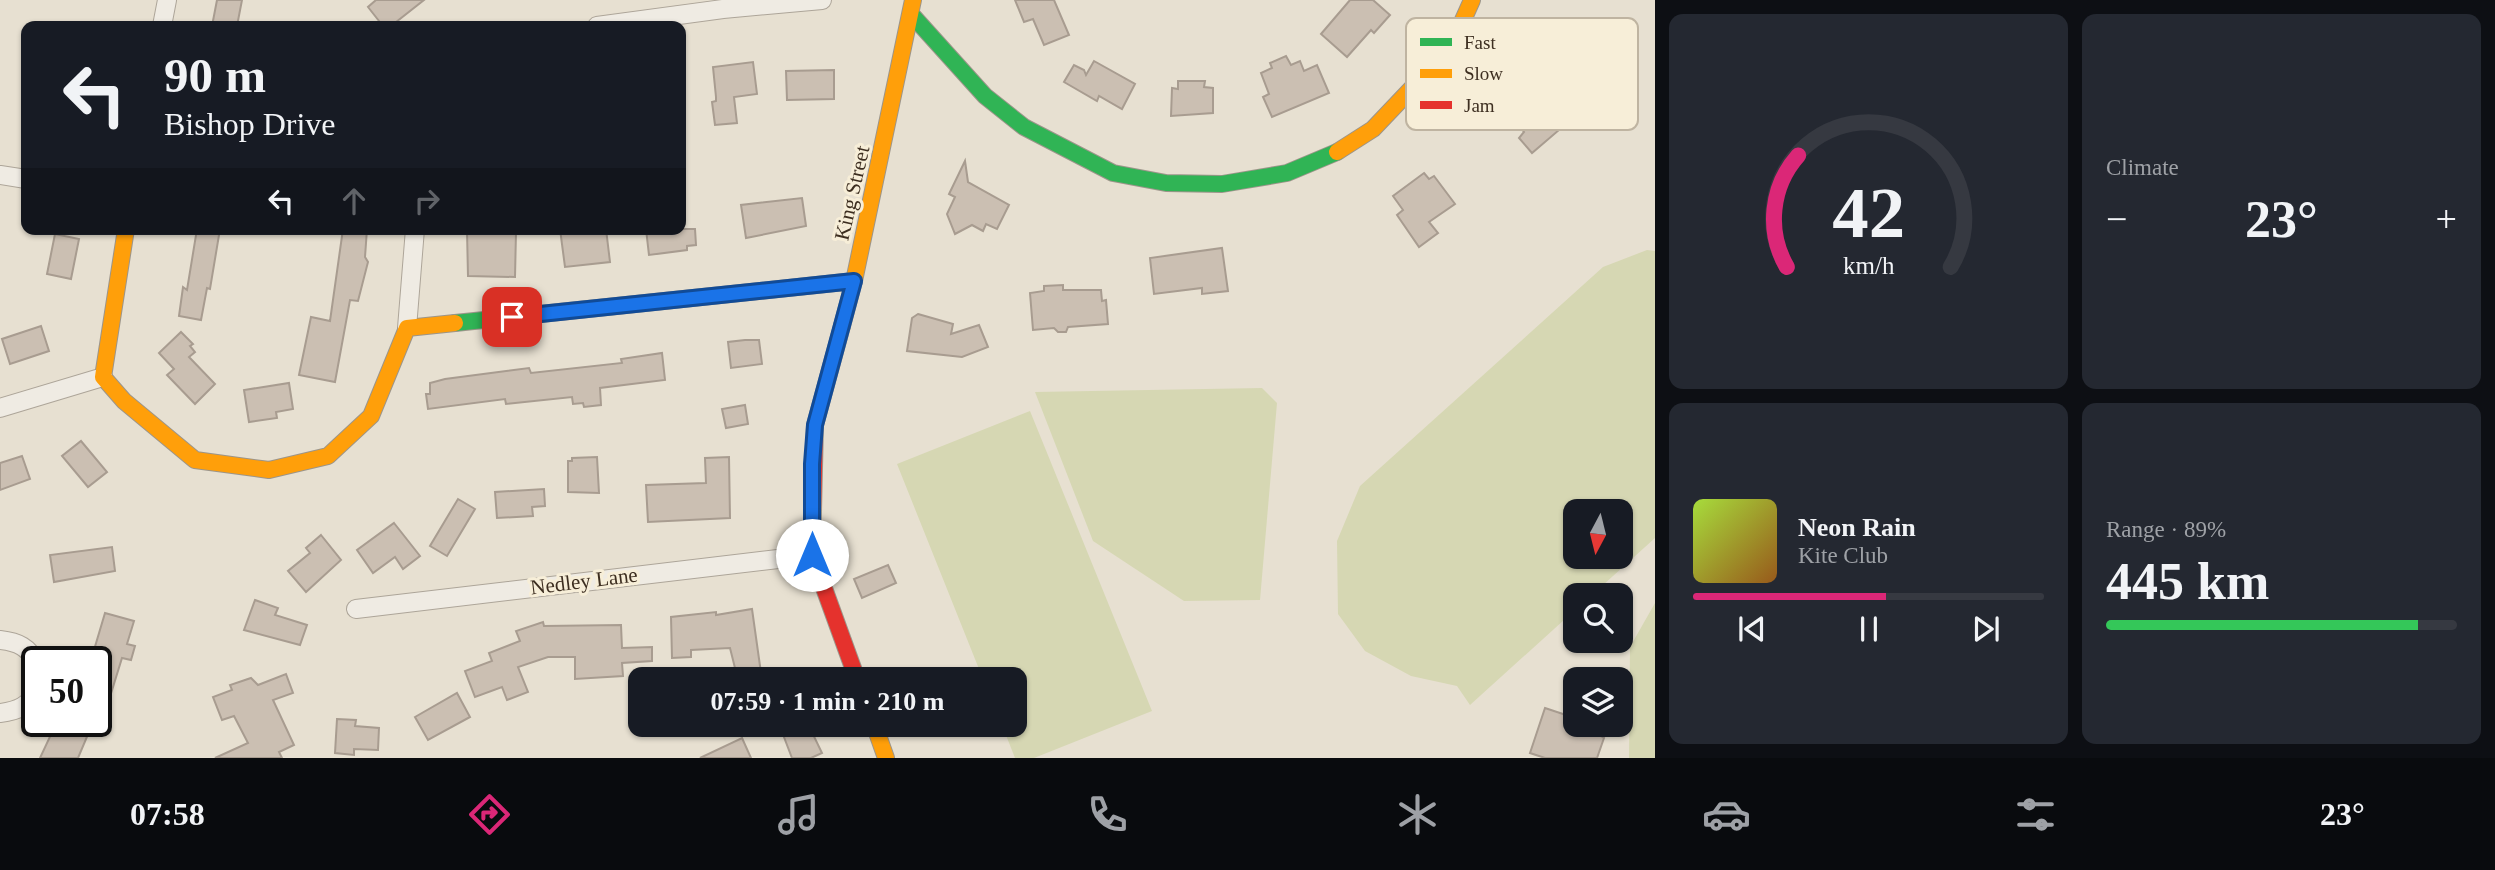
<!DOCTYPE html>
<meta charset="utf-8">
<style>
body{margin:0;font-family:Georgia,serif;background:#242831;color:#f1f3f6;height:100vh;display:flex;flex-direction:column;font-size:26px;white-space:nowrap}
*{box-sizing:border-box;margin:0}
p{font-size:23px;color:#9ea1a6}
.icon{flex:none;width:38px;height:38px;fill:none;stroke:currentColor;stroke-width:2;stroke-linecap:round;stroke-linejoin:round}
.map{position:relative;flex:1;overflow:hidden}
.panel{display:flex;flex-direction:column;gap:14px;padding:14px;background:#0d0f14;width:840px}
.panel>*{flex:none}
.guide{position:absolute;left:21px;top:21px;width:665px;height:214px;border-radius:14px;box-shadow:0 2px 5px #0004;background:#171b24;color:#f1f3f6;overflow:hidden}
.needle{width:46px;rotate:187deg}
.buttons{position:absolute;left:1563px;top:499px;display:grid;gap:14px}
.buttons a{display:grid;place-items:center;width:70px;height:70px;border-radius:14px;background:#171b24;box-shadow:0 2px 5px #0004;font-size:35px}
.speed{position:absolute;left:21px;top:646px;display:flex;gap:14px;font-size:35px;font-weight:700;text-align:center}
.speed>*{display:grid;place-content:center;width:91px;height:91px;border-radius:50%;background:#171b24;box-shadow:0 2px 5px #0004;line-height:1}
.speed .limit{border:4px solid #111;border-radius:10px;background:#fff;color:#111}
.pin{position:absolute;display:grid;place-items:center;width:60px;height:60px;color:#fff;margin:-30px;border-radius:14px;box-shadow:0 4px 10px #0006}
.me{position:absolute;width:77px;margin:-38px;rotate:0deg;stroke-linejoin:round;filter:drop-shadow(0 0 5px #0008)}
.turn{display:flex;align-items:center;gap:24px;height:147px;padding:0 28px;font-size:32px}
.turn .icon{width:91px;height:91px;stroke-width:2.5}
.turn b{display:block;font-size:49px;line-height:60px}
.lanes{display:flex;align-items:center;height:66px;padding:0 28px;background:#0003;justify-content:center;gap:35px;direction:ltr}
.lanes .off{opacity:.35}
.big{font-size:52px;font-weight:600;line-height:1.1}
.panel .tile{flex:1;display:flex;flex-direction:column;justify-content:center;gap:10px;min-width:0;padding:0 24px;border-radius:14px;background:#242831}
.panel .dial{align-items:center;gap:0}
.dial svg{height:182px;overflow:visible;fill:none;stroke:#363941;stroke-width:7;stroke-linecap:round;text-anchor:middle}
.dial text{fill:#f1f3f6;stroke:none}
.song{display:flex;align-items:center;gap:21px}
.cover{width:84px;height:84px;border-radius:10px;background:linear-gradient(135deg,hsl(80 70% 55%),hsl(30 70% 35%))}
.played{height:7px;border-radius:4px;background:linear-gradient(90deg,#db2777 55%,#363941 55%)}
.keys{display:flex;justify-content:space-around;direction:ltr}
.heat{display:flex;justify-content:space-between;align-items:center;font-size:38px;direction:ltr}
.charge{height:10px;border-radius:5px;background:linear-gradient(90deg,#34c759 89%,#363941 0)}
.panel .tiles{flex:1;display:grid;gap:14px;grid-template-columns:repeat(2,1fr)}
.trip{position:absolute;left:628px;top:667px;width:399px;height:70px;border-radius:14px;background:#171b24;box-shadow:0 2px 5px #0004;font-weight:600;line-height:70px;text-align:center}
.tabs{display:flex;height:112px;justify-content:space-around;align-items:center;background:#090b0e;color:#9ea1a6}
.tabs .icon{width:49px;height:49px}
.tabs .on{color:#db2777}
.tabs b{font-size:32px;color:#f1f3f6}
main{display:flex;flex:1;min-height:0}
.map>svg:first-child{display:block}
.green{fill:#d6d7b3;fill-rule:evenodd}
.building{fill:#cbbfb2;stroke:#a89c90;stroke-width:2}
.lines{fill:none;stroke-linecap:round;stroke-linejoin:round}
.street-casing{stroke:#ada599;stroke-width:20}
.fast-casing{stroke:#9c958a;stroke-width:18}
.slow-casing{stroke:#9c958a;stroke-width:18}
.jam-casing{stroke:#9c958a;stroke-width:18}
.street{stroke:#efebe3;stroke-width:18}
.fast{stroke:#30b455;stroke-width:16}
.slow{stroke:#ff9f0a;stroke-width:16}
.jam{stroke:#e5322d;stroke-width:16}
.route-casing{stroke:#114b97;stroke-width:18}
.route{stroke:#1a73e8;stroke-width:12}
.labels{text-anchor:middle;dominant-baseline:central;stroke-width:6;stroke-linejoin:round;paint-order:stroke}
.street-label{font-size:21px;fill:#3d2e20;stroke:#f7eed8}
.key{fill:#f7eed8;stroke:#bfb4a1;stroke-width:2}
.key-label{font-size:19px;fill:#3d2e20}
</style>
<main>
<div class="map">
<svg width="1655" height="758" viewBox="0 0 1655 758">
<rect width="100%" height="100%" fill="#e7e0d1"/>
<g class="green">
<path d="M1647,250L1655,251V538L1592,595H1575V610L1470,705L1457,686L1411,676L1365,651L1338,614L1337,541L1360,486L1603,267ZM1575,511H1620V556H1575Z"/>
<polygon points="1262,388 1277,403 1260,600 1184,601 1093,541 1035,392"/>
<polygon points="1030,411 1152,711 1034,758 1015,758 1002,725 1015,724 1015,679 983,679 897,464"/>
<polygon points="1655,603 1655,758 1629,758 1630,647"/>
</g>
<g class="building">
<polygon points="217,0 242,0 237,26 212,26"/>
<polygon points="376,0 424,0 391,26 383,26 368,7"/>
<polygon points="1015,0 1054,0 1069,35 1044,45 1033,19 1024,22"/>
<polygon points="1350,0 1373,0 1390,15 1374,33 1371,30 1347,57 1321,34"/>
<polygon points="1286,56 1291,65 1300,61 1304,71 1317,65 1329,93 1272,117 1263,97 1269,94 1261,73 1272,68 1270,63"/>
<polygon points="1555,56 1565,68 1573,62 1586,77 1545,113 1559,130 1532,153 1519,138 1524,132 1520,127 1527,121 1520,107 1524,104 1513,92"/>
<polygon points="1094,61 1135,84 1122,109 1099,96 1097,101 1064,82 1074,65 1084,70 1086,75"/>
<polygon points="753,62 757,94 734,97 737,123 715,125 712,102 716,101 716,97 713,67"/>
<polygon points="834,70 834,99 787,100 786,71"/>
<polygon points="1178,81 1205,81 1204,87 1213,88 1213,113 1171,116 1172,88 1178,89"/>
<polygon points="965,161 968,182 1009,205 997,229 986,224 983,231 972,225 955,234 947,214 955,197 949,194"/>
<polygon points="1424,173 1429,179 1434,176 1455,204 1429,222 1438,233 1419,247 1397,215 1403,210 1393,196"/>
<polygon points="802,198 806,226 746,238 741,205"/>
<polygon points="197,229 220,229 210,289 207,288 201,320 179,316 183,287 187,290"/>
<polygon points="343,229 367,229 365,257 368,262 358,301 350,300 335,382 299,375 311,317 330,321"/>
<polygon points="560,229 606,229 610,262 565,267"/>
<polygon points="646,229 695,229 696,245 687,246 687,250 649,255"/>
<polygon points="467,231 516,232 515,277 468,276"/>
<polygon points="55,234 79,239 71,279 47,274"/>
<polygon points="1222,248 1228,291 1202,294 1202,288 1154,294 1150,258"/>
<polygon points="1063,285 1063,290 1101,290 1102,301 1106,300 1108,324 1068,327 1066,332 1058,332 1054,328 1033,330 1030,293 1044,291 1044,286"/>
<polygon points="918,314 953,324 951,334 979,325 988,347 962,357 907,351 912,318"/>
<polygon points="41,326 49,351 10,364 2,339"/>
<polygon points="181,332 193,344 190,346 195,352 189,357 215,384 195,404 167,375 174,369 159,353"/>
<polygon points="745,340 759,340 762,364 731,368 728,342"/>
<polygon points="662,353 665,380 600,388 601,405 584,407 583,403 573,404 572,397 506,404 505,399 428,409 426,394 430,394 430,383 445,379 529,368 531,373 622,363 621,359"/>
<polygon points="289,383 293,409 276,412 277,418 249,422 244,390"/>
<polygon points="745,405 748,424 726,428 722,409"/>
<polygon points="81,441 107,472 88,487 62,456"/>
<polygon points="22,456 30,479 0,490 0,463"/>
<polygon points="597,457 599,493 568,492 568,461 572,461 572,458"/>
<polygon points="729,457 730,518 648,522 646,485 706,483 705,458"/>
<polygon points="544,489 545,506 532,507 533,516 497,518 495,492"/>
<polygon points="458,499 475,509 447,556 430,546"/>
<polygon points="394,523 420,556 403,569 395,557 373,573 357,550"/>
<polygon points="321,535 341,560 306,592 288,571 310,553 306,548"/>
<polygon points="112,547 115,571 54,582 50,555"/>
<polygon points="888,565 896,583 862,598 854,579"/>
<polygon points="255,600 278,608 275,615 307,625 300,645 244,630"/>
<polygon points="752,609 761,673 737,676 730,648 691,650 691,657 672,658 671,617 716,612 716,615"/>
<polygon points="105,613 134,621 127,644 135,646 131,660 122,658 100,729 96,729 96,650 94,650"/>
<polygon points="543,622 544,626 621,625 622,648 652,647 652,661 622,663 623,676 575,679 575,657 548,657 518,667 528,692 507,700 502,687 475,697 465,671 492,661 489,653 520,641 516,631"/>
<polygon points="286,674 293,693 273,700 294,745 279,752 282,758 215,758 248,743 234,716 222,720 213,697 232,690 230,685 251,678 258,685"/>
<polygon points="457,693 470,717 428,740 415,717"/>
<polygon points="1545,708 1575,718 1575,724 1604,724 1601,736 1604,738 1597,758 1545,758 1530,753"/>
<polygon points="337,719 356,720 355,726 379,728 378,750 354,749 354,755 335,753"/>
<polygon points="67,722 89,732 78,758 40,758 54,728 62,732"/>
<polygon points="779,724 808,724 822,753 811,758 792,758"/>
<polygon points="742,738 751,758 700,758"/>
</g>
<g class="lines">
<g class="street-casing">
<g id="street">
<polyline points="162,26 167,0"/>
<polyline points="597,26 723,9 822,0"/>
<polyline points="0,175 26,179"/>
<polyline points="407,328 415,229"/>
<polyline points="0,408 103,377"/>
<polyline points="356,609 812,555"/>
<path d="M0,640C18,642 29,647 37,664"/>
<path d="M0,713C17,711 30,706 37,689"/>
</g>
</g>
<g class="fast-casing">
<g id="fast">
<polyline points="911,14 985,96 1024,127 1113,173 1166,183 1222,184 1287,173 1337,152"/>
<polyline points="455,323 854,281"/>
</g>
</g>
<g class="slow-casing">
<g id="slow">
<polyline points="1337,152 1373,129 1451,47 1472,0"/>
<polyline points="126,229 103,377 124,401 195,460 269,470 328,456 371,416 407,328 455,323"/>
<polyline points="842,326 854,281 913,0"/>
<polyline points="874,724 886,758"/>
</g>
</g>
<g class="jam-casing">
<polyline id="jam" points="842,326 815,425 812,555 857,679"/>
</g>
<use href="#street" class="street"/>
<use href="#fast" class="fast"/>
<use href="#slow" class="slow"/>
<use href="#jam" class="jam"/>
</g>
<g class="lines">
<g class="route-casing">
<polyline id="route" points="512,317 854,281 815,425 812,464 812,555"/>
</g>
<use href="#route" class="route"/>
</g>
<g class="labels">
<g class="street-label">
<text transform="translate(852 193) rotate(-77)">King Street</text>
<text transform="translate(584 581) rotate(-7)">Nedley Lane</text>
</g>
</g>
<rect x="1406" y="18" width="232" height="112" rx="10" class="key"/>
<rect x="1420" y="38" width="32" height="8" fill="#30b455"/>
<rect x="1420" y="69" width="32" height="9" fill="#ff9f0a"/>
<rect x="1420" y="101" width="32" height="8" fill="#e5322d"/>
<g class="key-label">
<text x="1464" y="49">Fast</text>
<text x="1464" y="80">Slow</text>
<text x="1464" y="112">Jam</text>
</g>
</svg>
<div class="buttons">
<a><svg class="needle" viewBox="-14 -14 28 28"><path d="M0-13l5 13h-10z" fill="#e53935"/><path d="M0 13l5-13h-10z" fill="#9ea1a6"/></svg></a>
<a><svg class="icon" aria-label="search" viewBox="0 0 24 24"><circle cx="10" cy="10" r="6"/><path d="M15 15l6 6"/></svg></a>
<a><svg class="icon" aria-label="layers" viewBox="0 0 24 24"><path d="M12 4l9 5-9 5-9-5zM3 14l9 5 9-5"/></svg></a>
</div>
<div class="speed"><div class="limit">50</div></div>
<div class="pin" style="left:512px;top:317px;background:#d93025"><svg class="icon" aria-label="arrive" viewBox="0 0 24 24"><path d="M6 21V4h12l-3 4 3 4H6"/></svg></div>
<svg class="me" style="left:812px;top:555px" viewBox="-20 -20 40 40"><circle r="19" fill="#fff"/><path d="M0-13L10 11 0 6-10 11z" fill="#1a73e8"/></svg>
<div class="trip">07:59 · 1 min · 210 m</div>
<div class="guide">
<div class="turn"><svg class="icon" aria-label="left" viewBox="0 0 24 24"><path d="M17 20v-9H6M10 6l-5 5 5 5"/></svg><div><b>90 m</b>Bishop Drive</div></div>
<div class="lanes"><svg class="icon" aria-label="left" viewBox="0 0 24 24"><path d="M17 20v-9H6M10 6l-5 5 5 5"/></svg><svg class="icon off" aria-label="ahead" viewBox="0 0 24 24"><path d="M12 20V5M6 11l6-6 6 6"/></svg><svg class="icon off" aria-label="right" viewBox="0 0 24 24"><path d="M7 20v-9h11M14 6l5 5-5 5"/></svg></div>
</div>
</div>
<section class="panel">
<div class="tiles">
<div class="tile dial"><svg viewBox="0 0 100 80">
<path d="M14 69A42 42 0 1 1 86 69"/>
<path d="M14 69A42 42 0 0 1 19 20" stroke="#db2777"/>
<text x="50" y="56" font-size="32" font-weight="700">42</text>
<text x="50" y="72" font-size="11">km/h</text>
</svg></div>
<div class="tile"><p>Climate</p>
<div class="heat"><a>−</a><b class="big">23°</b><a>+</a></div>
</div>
<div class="tile">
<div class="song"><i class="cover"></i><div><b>Neon Rain</b><p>Kite Club</p></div></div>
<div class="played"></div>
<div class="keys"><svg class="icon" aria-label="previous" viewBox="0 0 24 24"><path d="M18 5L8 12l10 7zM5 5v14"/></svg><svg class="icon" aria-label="pause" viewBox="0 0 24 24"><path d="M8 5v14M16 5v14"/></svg><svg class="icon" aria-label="next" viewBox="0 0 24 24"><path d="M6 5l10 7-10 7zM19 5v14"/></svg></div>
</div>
<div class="tile"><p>Range · 89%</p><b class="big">445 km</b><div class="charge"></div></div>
</div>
</section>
</main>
<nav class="tabs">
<b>07:58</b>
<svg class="icon on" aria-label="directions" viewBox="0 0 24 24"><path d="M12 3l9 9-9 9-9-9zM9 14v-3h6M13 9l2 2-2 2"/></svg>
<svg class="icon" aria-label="music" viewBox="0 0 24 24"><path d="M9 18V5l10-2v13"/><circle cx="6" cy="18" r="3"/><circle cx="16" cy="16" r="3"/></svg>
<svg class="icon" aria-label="phone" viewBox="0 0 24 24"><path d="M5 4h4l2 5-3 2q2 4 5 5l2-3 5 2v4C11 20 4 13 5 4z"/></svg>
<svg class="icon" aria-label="climate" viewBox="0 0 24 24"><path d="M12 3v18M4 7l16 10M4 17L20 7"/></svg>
<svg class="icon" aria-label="car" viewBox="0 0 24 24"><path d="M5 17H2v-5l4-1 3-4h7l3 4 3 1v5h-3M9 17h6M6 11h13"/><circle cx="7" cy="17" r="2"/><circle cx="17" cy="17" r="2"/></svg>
<svg class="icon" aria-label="filters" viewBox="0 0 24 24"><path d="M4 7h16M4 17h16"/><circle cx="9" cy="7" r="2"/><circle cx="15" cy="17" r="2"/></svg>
<b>23°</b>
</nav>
